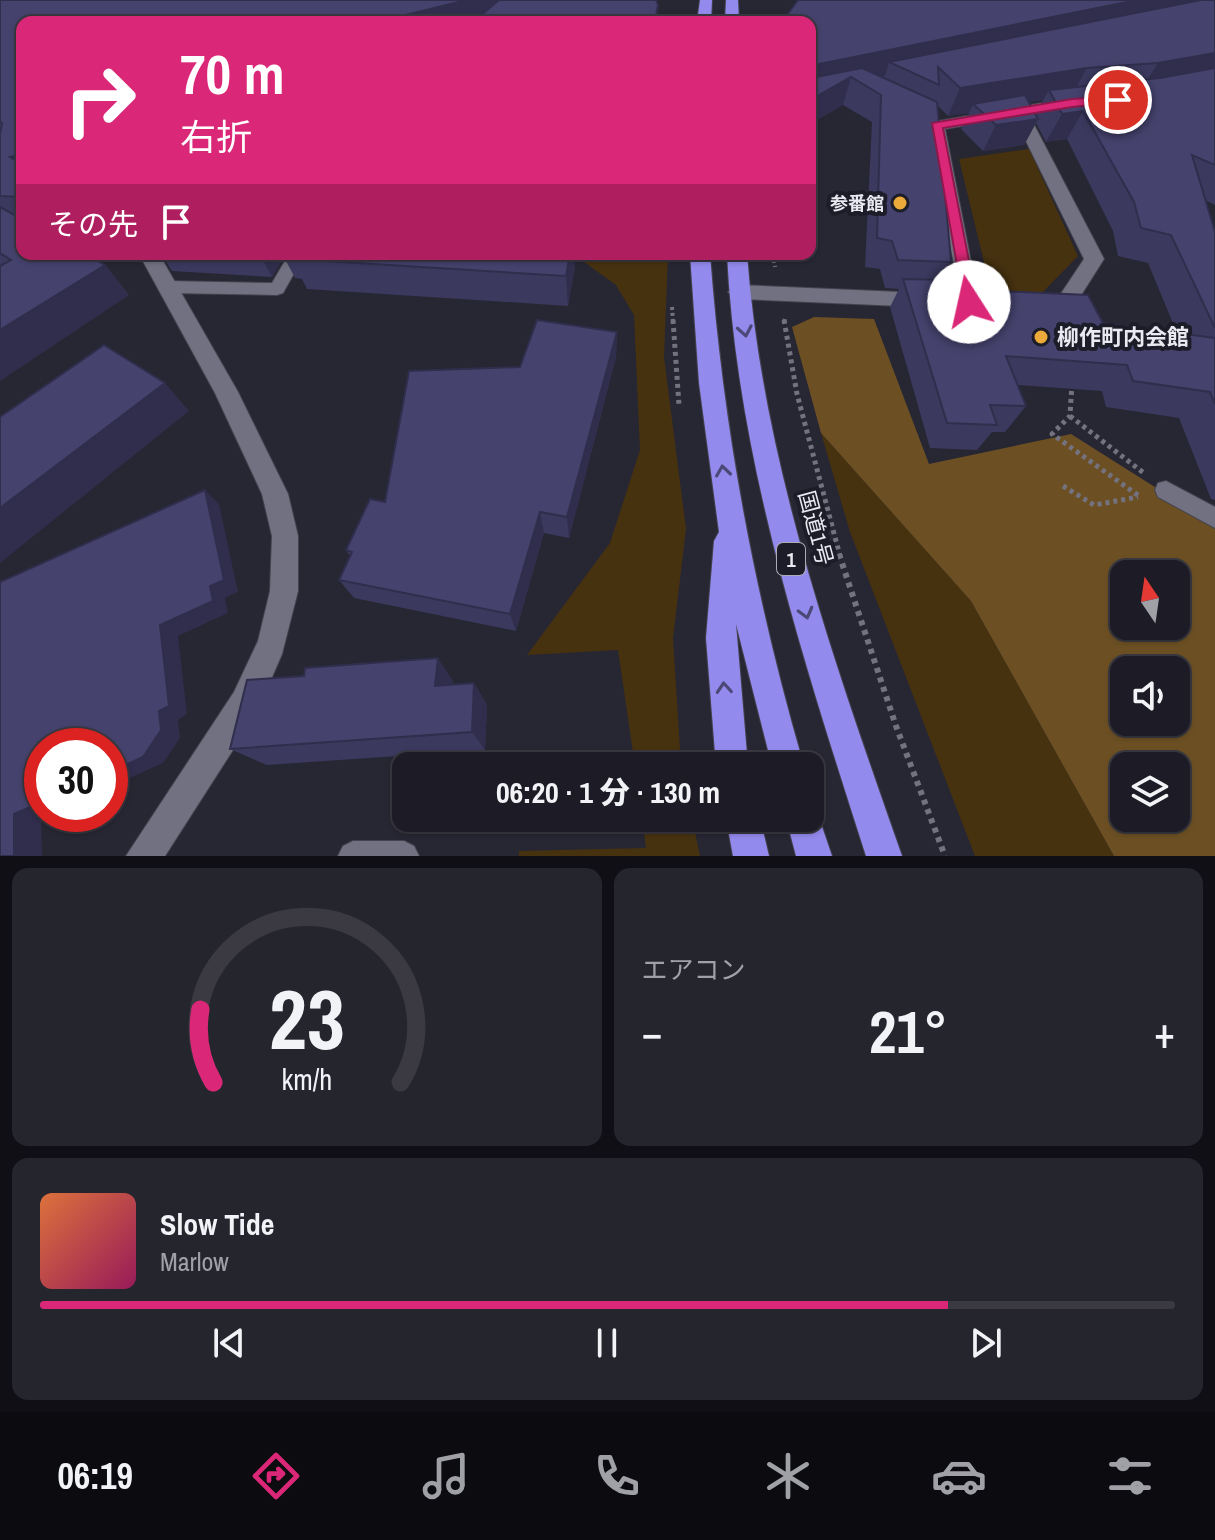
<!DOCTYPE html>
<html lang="ja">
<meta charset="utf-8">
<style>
body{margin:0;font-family:"Archivo Narrow","Noto Sans JP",sans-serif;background:#25252e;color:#f1f3f6;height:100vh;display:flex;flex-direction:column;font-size:30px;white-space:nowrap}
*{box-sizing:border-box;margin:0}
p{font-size:26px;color:#a0a1a7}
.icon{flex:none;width:44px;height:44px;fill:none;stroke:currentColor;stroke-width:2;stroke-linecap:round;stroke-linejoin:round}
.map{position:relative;height:856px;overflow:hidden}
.sheet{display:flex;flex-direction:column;gap:12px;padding:12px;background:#100f15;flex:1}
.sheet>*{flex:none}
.banner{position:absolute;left:16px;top:16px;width:800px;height:244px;border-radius:16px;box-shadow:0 2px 6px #0004,0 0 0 2px #3b3a43;background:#db2777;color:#fff;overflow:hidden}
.needle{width:52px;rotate:347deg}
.fabs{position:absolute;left:1110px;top:560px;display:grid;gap:16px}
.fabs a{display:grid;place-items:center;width:80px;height:80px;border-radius:16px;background:#1d1c26;box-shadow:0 2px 6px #0004,0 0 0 2px #3b3a43;font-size:40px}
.speed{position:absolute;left:24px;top:728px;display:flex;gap:16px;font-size:40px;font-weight:700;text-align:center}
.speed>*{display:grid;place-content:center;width:104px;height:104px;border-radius:50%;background:#1d1c26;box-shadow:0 2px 6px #0004,0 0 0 2px #3b3a43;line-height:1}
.speed .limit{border:12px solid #d22;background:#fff;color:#111}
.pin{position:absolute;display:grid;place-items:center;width:68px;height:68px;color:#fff;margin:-34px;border:4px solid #fff;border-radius:50%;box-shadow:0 2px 8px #0007}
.me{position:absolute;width:88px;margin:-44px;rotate:350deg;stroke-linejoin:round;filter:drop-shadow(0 0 6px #0008)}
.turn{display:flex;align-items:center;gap:28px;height:168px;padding:0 32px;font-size:36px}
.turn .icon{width:104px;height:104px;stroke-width:2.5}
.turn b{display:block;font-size:56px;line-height:68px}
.then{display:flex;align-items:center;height:76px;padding:0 32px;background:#0003;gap:16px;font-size:30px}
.big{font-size:60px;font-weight:800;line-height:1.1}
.sheet .card{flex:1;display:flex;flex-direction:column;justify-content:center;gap:12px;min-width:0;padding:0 28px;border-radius:16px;background:#25252e}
.sheet .dial{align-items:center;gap:0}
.dial svg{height:208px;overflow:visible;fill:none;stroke:#3b3a43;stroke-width:7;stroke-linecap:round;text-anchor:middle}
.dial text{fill:#f1f3f6;stroke:none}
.song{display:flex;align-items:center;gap:24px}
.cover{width:96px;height:96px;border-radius:12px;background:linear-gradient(135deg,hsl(20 70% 55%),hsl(330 70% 35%))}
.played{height:8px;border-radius:4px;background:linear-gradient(90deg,#db2777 80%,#3b3a43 80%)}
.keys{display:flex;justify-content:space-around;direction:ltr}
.heat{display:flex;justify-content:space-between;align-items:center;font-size:44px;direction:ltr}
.sheet .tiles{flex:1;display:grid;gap:12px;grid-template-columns:1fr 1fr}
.card:last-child{grid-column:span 2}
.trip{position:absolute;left:392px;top:752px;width:432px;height:80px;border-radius:16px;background:#1d1c26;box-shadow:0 2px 6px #0004,0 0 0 2px #3b3a43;font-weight:800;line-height:80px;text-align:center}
.menu{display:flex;height:128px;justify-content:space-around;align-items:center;background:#0c0b0f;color:#a0a1a7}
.menu .icon{width:56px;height:56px}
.menu .on{color:#db2777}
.menu b{font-size:36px;color:#f1f3f6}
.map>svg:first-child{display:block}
.green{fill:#473210}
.forest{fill:#6c5024;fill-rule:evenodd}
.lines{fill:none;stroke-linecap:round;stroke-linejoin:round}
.lane-casing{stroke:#44434f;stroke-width:2}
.street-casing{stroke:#44434f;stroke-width:2}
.highway-casing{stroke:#44434f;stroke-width:2}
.path-far2{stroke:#73727e;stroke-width:4;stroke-dasharray:3 3;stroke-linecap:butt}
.path-far1{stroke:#73727e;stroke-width:5;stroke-dasharray:4 4;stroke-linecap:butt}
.path{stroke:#73727e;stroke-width:6;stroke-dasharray:5 5;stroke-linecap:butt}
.lane{fill:#717181;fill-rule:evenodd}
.street{fill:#717181;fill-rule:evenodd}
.highway{fill:#938aee;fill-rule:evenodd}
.wall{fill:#3b395e;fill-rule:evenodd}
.shaded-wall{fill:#302e4c}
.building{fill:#45426d;stroke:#302e4c;stroke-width:2}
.oneway{stroke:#4c4978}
.route{fill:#db2777;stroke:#8e194d;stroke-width:2}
.poi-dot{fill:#ebaa39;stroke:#1d1d29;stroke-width:3}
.labels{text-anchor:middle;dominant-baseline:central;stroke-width:8;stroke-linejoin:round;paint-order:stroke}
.far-poi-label{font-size:18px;font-weight:bold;fill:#e9e9f2;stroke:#1d1d29;text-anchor:end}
.shield{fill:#1d1d29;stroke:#acacb6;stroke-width:2}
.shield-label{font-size:20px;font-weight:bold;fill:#e9e9f2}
.poi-label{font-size:22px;font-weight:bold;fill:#e9e9f2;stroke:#1d1d29;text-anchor:start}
.street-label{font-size:22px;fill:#e9e9f2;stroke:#1d1d29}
</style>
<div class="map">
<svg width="1215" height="856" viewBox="0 0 1215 856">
<rect width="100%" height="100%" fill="#272633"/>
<g class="green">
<polygon points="1029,149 1078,256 1041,294 991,291 959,159"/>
<polygon points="573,254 668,254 664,357 686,529 673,638 681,766 635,766 618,650 527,655 610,543 640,450 634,315 616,285"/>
<polygon points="821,433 971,601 1114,856 975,856 850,532"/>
<polygon points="642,818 692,818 700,856 519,856 519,851 646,848"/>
</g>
<path class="forest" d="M814,317L874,319L929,464L1071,434L1215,525V856H1114L971,601L821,433L792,327ZM1124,574H1176V626H1124ZM1124,670H1176V722H1124ZM1124,766H1176V818H1124Z"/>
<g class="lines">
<g class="lane-casing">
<g id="lane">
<polygon points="289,254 305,254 283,293 277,295 168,293 160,287 168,281 272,283"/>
<polygon points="1166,481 1215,507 1215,528 1158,497 1155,490 1158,483"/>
<polygon points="353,841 404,841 414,846 419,856 338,856 343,846"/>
</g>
</g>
<g class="street-casing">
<g id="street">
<polygon points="1070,98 1075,100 1075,106 1029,115 1104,259 1071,311 1041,310 1038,305 1041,300 1058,298 1084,259 1014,117 945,129 979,302 976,307 962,307 928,128 904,113 912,108 938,121"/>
<polygon points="139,254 159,254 238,392 288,494 298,536 298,591 282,654 256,714 165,856 126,856 234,692 258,641 270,591 272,536 262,494 215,393"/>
<polygon points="738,285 924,293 934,300 924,307 738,299 728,292"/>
</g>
</g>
<g class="highway-casing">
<g id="highway">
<polygon points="700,0 712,0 711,22 697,22"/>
<polygon points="726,0 738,0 739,22 725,22"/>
<path d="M690,254H710C723,429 755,598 804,766H772L736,624L748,766H716L706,638L714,541L719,532L699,383Z"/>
<path d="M727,254H747C762,460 834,662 902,856H866C804,662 737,459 727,254Z"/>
<polygon points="810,804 815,806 832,856 796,856 786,818 810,818"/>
<polygon points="726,818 760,818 769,856 733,856"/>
</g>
</g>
<g class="path-far2">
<polyline points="773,254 775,267"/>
<polyline points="672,307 673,322"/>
<polyline points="784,322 785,318"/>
</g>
<g class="path-far1">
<polyline points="673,320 679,405"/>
<polyline points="784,320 797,394 840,556"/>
<polyline points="1072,383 1070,416 1052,434 1139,496"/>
<polyline points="1070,416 1145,474"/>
<polyline points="1063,486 1094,505 1138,497"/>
</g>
<polyline class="path" points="839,554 896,726 945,856"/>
<use href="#lane" class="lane"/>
<use href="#street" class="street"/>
<use href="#highway" class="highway"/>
</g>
<g class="wall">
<polygon points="0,0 658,5 657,22 22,22 22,254 105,265 129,295 0,265"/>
<path d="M1215,0V205L1205,200L1215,232V500L1211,499L1179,418L1106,407L1102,391L1018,385L1026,406L1005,432H992L977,450L930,448L890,307L899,289L885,288L880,269L865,267L872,122L843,105L810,124V22ZM1043,100L1036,114L1029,102ZM937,105L948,116L969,113L961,129L983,151L1024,145L1036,123L1046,142L1067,139L1113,231L1118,256L1148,263L1177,333L1103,323L952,289L941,280L951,262Z"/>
<polygon points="161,254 575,254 575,267 568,306 307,289 302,279 295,278 284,257 272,277 172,271"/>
<polygon points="617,332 616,357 569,538 544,533 516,631 354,598 339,580 350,556 346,550 385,502 520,367"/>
<polygon points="453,681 453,685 474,683 487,705 485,750 267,765 230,749"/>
</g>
<g class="shaded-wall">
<polygon points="467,0 512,0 496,22 377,22"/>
<polygon points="1137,0 1209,0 889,62 885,76 859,81 851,77 843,105 810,124 810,92 814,65"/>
<polygon points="1215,53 1215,76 1141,90 1158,63"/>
<polygon points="1087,68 1072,95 1049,90 1043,100 980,111 973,104 969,113 948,116 960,88"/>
<polygon points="1083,111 1067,139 1046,142 1062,114"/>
<polygon points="1038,119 1024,145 983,151 996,125"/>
<polygon points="22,154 22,171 10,157"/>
<polygon points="260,254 282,254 284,257 272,277"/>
<polygon points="570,254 575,254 575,267 568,306 566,276"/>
<polygon points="105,265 129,295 0,381 0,330"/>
<polygon points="617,332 616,357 569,538 567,517"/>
<polygon points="165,383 189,411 0,563 0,508"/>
<polygon points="205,490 219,504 238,592 225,598 228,613 178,636 187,714 178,720 180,738 163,763 110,787 110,772 159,711 160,625 210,586"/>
<polygon points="540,512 544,533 516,631 510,614"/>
<polygon points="438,658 453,681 451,707 435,686"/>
<polygon points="474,683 487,705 485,750 472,732"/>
<polygon points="42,802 42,814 50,814 41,818 42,856 14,856 14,814"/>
</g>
<g class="building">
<polygon points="0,0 467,0 377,22 22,22 22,154 10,157 22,164 22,197 0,196 0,134 2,123 0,122"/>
<polygon points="499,0 656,0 658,5 655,22 473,22"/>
<polygon points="798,0 1137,0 814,65 816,77 862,68 937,102 951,262 898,260 892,241 877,238 881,95 851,77 810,100 810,22 782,22"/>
<polygon points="1201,0 1215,0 1215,53 1158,63 1087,68 960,88 938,67 939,85 889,62"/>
<polygon points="1215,68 1215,165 1192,155 1215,232 1215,328 1171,235 1141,228 1134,202 1083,111 1062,114 1049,90 1160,78"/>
<polygon points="1025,95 1038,119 996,125 973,104"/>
<polygon points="0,207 22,219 22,254 86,254 105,265 0,330 0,266 11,260 0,253"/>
<polygon points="295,254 570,254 566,276 293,259"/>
<polygon points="903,279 952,280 952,289 1088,295 1103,323 1215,338 1215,404 1210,392 1133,381 1127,365 1006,356 1026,406 990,405 997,425 947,423"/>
<polygon points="537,320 617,332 567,517 540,512 510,614 339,580 352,552 346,550 370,499 385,502 409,371 520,367"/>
<polygon points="104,345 165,383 0,508 0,417"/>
<polygon points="205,490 224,580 210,586 213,601 160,625 169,706 159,711 161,730 143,757 110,772 110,746 42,746 42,802 14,814 14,856 0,856 0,582"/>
<polygon points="438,658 435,686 474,683 472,732 230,749 247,680 304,676 305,668"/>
</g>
<defs><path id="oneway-chevron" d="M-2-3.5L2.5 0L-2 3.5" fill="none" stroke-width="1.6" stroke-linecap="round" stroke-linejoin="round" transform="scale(2)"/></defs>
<g class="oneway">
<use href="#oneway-chevron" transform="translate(745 331) rotate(80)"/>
<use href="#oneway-chevron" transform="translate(723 471) rotate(-98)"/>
<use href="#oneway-chevron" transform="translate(806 613) rotate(75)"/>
<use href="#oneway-chevron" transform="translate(724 688) rotate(-94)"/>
</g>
<polygon class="route" points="1118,96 1122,97 1122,102 1072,107 943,128 977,302 969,307 964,305 932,123 1072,99"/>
<g class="poi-dot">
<circle cx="900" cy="203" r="8"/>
<circle cx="1041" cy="337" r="8"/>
</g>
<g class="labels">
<g class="far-poi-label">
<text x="884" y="203">参番館</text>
</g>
<rect class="shield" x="777" y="543" width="28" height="32" rx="6"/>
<g class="shield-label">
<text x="791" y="559">1</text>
</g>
<g class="poi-label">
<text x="1057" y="337">柳作町内会館</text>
</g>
<g class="street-label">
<text transform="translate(816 528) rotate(75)">国道1号</text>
</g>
</g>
</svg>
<div class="fabs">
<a><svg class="needle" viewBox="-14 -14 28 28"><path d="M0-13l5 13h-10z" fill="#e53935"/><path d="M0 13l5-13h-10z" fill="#a0a1a7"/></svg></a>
<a><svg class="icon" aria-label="sound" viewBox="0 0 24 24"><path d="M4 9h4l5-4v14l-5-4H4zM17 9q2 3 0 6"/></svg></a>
<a><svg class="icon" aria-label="layers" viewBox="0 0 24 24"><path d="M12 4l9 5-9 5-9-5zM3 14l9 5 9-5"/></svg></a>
</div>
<div class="speed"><div class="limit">30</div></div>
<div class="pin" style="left:1118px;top:100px;background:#d93025"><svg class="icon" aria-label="arrive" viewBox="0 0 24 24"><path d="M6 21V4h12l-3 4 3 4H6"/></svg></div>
<svg class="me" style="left:969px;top:302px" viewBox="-20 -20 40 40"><circle r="19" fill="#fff"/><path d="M0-13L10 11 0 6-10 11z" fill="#db2777"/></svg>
<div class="trip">06:20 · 1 分 · 130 m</div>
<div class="banner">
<div class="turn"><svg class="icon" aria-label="right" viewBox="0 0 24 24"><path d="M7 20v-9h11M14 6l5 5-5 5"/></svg><div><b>70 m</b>右折</div></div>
<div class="then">その先<svg class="icon" aria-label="arrive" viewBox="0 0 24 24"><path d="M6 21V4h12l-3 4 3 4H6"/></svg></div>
</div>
</div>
<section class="sheet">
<div class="tiles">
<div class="card dial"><svg viewBox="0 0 100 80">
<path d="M14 69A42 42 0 1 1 86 69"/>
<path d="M14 69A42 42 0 0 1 9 41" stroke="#db2777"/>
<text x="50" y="56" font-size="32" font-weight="700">23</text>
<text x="50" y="72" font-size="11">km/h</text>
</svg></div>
<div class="card"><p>エアコン</p>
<div class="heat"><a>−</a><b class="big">21°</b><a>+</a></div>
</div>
<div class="card">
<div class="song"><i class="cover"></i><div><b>Slow Tide</b><p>Marlow</p></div></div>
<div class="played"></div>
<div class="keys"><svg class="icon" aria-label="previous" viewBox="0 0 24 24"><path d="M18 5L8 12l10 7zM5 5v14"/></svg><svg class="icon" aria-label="pause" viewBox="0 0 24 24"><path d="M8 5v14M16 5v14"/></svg><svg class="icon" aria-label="next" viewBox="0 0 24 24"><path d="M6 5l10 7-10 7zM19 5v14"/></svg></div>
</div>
</div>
</section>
<nav class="menu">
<b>06:19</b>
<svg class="icon on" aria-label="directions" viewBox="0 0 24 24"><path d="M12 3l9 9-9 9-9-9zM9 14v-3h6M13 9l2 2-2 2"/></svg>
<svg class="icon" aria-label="music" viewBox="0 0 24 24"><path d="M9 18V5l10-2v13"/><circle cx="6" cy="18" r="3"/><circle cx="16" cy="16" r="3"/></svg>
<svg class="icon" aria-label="phone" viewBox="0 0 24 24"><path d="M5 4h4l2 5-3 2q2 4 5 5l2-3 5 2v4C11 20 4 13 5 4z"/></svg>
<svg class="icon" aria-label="climate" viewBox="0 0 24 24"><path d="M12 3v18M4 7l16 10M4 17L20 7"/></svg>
<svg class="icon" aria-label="car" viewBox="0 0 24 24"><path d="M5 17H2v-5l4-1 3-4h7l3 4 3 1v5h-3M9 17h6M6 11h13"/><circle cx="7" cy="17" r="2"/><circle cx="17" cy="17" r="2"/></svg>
<svg class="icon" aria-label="filters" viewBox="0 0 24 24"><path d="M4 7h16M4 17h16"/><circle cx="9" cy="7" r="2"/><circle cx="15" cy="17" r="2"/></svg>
</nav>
